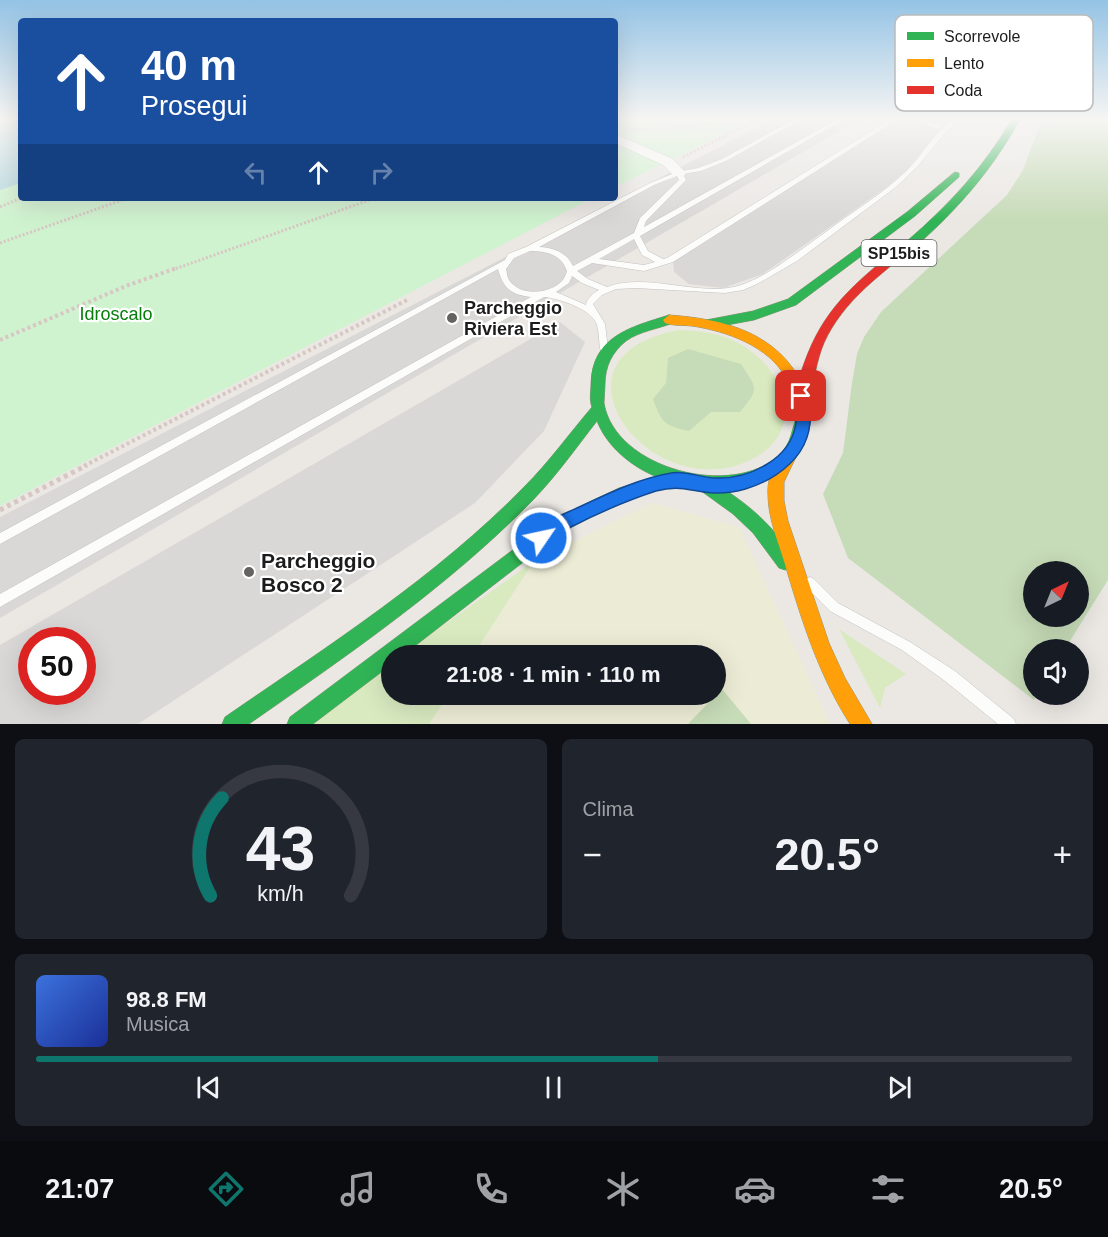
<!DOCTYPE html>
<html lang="it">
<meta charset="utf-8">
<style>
body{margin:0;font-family:Arial,sans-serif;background:#20242c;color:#f1f3f6;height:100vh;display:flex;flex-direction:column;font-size:22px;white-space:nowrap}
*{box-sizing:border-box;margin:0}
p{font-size:20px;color:#9ea1a6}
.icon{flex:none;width:33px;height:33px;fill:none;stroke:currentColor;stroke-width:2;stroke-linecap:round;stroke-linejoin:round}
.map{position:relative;height:724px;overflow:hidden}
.drawer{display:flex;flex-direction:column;gap:15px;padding:15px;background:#0d0f14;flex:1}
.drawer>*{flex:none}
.hud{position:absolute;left:18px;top:18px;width:600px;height:183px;border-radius:6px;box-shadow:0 6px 24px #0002;background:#1a4fa0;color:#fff;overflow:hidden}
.needle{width:39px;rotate:43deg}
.controls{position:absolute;left:1023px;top:561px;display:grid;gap:12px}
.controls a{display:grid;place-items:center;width:66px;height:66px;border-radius:50%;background:#171b24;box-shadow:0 6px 24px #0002;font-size:30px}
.speed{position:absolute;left:18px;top:627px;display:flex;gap:12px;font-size:30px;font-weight:700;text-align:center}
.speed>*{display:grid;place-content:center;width:78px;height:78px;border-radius:50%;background:#171b24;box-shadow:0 6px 24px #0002;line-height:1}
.speed .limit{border:9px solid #d22;background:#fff;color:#111}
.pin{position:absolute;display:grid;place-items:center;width:51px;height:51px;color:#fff;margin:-26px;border-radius:12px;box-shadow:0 3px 9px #0006}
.me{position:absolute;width:66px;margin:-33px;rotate:56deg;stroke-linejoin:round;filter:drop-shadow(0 0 4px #0008)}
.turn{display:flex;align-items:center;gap:21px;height:126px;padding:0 24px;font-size:27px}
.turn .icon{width:78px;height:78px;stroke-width:2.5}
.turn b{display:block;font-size:42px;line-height:51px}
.lanes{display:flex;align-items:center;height:57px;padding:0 24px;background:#0003;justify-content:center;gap:30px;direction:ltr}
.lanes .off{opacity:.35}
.big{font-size:45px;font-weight:600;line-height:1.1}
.drawer .widget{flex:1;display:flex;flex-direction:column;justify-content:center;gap:9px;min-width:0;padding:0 21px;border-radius:9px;background:#20242c}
.drawer .dial{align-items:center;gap:0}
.dial svg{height:156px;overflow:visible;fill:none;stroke:#363941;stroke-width:7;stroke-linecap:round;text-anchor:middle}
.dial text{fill:#f1f3f6;stroke:none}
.song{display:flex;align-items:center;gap:18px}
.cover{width:72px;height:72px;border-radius:9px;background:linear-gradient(135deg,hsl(220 70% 55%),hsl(230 70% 35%))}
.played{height:6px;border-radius:3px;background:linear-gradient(90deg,#0f766e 60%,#363941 60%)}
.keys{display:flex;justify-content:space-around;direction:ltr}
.heat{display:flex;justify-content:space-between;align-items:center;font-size:33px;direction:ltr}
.drawer .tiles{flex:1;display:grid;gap:15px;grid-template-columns:1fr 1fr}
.widget:last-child{grid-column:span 2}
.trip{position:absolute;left:381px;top:645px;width:345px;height:60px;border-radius:30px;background:#171b24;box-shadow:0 6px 24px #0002;font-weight:600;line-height:60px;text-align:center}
.menu{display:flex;height:96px;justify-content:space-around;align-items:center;background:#090b0e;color:#9ea1a6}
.menu .icon{width:42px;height:42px}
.menu .on{color:#0f766e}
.menu b{font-size:27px;color:#f1f3f6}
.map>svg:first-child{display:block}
.religious{fill:#d9d8d6;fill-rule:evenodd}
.farmland{fill:#ececd6}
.grass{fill:#d9eac0}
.forest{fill:#c6dbb7;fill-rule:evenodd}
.park{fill:#d0f3cf}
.water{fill:#b6d9e0}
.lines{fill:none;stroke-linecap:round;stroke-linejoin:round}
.lane-casing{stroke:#c3c2c0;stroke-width:1}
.street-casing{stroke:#c3c2c0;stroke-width:1}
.fast-casing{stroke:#94947c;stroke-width:1}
.slow-casing{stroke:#94947c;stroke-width:1}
.jam-casing{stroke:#94947c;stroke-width:1}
.path-far2{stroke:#d7c6c3;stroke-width:3;stroke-dasharray:2 2;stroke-linecap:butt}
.path-far1{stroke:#d7c6c3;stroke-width:4;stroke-dasharray:3 3;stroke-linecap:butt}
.path{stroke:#d7c6c3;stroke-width:5;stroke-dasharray:4 4;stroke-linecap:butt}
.lane{fill:#fcfcfb;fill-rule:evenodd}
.street{fill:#fcfcfb;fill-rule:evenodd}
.fast{fill:#30b455;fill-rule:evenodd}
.slow{fill:#ff9f0a;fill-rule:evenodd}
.jam{fill:#e5322d;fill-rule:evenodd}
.route{fill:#1a73e8;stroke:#114b97;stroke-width:1.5}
.poi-dot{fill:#646362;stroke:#fff;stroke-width:2}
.labels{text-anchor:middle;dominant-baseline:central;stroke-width:4.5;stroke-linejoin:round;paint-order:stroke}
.shield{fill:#fff;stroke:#606060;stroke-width:1.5}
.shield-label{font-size:16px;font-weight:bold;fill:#1c1c1c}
.poi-label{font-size:18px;font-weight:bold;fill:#1c1c1c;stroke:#fff;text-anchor:start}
.park-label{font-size:18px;fill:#067f0b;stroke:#fff}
.near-poi-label{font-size:21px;font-weight:bold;fill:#1c1c1c;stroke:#fff;text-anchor:start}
.key{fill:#fff;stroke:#bbb;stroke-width:1.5}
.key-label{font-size:16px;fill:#1c1c1c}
</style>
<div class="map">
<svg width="1108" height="724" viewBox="0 0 1108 724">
<rect width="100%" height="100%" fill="#ebe8e4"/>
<g class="religious">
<polygon points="774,119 860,119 0,618 0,517"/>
<polygon points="895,119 946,119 948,122 904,173 887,187 763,274 723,288 689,284 674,272 673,261 680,251"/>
<path d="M560,322L585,342L544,431L475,503L138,724H0V645ZM82,640V692H32V640Z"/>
</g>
<polygon class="farmland" points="652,503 739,527 830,724 429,724 448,695 716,694 716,656 473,655 534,561"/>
<g class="grass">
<path d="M679,330C697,331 715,332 732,340C786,364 812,434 746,462C648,504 536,356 679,330Z"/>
<polygon points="534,561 473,655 401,655"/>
<polygon points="839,629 906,674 885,688 880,708"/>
<polygon points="391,662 392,694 448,695 429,724 305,724"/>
</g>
<g class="forest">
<path d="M1042,119H1108V580L1065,649L1034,650V694L1038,695L1034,700L848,558L823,494L843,453L852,383L857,354L864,337L881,312L1007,195L1023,170ZM1034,572H1078V616H1034Z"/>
<path d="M688,349L741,364C757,389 760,388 740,412H711L689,431C663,425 662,423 653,399L666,383L668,358Z"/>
<polygon points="722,689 751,724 688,724"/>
</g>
<g class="park">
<polygon points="0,119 21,119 21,198 592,198 0,506"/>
<polygon points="615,119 754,119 615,187"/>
</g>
<polygon class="water" points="0,119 21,119 21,183 0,190"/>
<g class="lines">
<g class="lane-casing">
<g id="lane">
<path d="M795,119H802L726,161L701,171L683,174L686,180L685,181L646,221L644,227L838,119H845L640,236L648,251L663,259L667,258L891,119H898L673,262L644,271L592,263L577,271L588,279L607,287C648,272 698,297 738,286C758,280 777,267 794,255C811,243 828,230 845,218C869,201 893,186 913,164C924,152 944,118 961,119L946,132L917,167L896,187L797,261L757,284L743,290L725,293L636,288L616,289L602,295L593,304L605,324L608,349L604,352L600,349C599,341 599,332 597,325C593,310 559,298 544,297L0,607V594L531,297C511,295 503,288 498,269L0,544V533L505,260L508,254L526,247L650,183L677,172L698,168L722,159ZM677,176L679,180L640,218L634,233L573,266C566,252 554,248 539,247L654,185ZM634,239L642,255L655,262L644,265L599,259ZM530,251C546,251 561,254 567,271C566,274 565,277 563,280C551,294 518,298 508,278C507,276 507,272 506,269L514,258ZM572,276L582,283L599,290C594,292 586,300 586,305L556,292L569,283Z"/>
<polygon points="914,119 922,119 942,128 937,129"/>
<polygon points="810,577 814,579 838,603 910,642 955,671 1014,719 1016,724 998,724 945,681 902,650 830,611 806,587 804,583 806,579"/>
</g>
</g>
<g class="street-casing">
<polygon id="street" points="615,134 673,159 686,173 684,176 674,176 663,165 615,143"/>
</g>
<g class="fast-casing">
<g id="fast">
<path d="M1012,119H1020C993,169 958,209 915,247H907V241C949,205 984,167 1012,119Z"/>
<polygon points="955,172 959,173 959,177 915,216 796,305 754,320 711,328 706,326 705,323 706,320 753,311 788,299 907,212"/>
<path d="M669,315L675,320L673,323C658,329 640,331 626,341C612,352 605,367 605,384C605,390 604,397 604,403C615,469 733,499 779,455C793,442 791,428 798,414L803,412L808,414C812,421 809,429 807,436C795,472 760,486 725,490C751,506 781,533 794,562L791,568L785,570L779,568L753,533L733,514L697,488L678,484L628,499L566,529L402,656H392V664L313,724H287L290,717L554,519L619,488L657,477C632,467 607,447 597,421C576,448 557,475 533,500C449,586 348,655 249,724H222L225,717C328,646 436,577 524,487C549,462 569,434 592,407C589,400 591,392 591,384C592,336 631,327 669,315Z"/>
</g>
</g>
<g class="slow-casing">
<g id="slow">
<path d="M669,315C724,319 778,332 804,387C808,396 813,413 808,422L803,424L798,422C791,409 793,393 786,378C769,346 726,331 692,326C683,325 673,326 665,323L663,320Z"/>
<path d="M788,450L793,452L796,457L784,482V501L788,521L829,643L845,678L872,724H850C818,674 801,618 784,561C777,539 768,517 768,494C767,480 774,456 788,450Z"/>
</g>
</g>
<g class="jam-casing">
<path id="jam" d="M911,240L915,241V247C881,274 843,301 824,343C816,361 815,383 806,400H796L794,396C811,332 830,304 881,262C890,255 900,244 911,240Z"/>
</g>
<g class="path-far2">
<polyline points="631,130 689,127 737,119"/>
<polyline points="683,157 759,119"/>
<polyline points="0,207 21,198"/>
<polyline points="0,243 128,198"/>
<polyline points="172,270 375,198"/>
</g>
<g class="path-far1">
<polyline points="0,340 126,286 177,268"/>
<polyline points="84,466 407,300"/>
</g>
<polyline class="path" points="0,510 87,465"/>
<use href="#lane" class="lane"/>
<use href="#street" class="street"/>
<use href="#fast" class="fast"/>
<use href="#slow" class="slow"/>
<use href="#jam" class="jam"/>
</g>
<linearGradient id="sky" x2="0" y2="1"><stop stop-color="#94c3e5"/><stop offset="0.54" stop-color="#f6f5f3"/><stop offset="1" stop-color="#f6f5f3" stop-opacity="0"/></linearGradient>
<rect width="1108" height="220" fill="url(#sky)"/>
<path class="route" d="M801,390L808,396C809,405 811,415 810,423C806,467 755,494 715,493C690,492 682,484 656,491C625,501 596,514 567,529C558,534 551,542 541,546L535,544L532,538C539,523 562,515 577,508C607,494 637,479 671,473C685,470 701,478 716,478C748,479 791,460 796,423C797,415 794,405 793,396Z"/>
<g class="poi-dot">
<circle cx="452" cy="318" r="6"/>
<circle cx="249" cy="572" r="6"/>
</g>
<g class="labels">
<rect class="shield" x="861.5" y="240" width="75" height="26" rx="4.5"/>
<g class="shield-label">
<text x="899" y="253">SP15bis</text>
</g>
<g class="poi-label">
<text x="464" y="308">Parcheggio<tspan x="464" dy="21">Riviera Est</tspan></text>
</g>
<g class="park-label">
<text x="116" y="314">Idroscalo</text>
</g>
<g class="near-poi-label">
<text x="261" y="560">Parcheggio<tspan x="261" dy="24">Bosco 2</tspan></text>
</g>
</g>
<rect x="895" y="15" width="198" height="96" rx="9" class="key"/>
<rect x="907" y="32" width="27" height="8" fill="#30b455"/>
<rect x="907" y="59" width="27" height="8" fill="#ff9f0a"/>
<rect x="907" y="86" width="27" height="8" fill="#e5322d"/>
<g class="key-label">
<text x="944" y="42">Scorrevole</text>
<text x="944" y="69">Lento</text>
<text x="944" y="96">Coda</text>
</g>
</svg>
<div class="controls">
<a><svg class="needle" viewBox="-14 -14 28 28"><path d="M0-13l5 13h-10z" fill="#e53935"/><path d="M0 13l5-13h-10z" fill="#9ea1a6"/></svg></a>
<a><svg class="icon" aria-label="sound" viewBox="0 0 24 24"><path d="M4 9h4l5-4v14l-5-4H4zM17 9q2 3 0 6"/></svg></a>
</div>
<div class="speed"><div class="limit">50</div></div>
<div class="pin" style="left:801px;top:396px;background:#d93025"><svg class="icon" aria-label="arrive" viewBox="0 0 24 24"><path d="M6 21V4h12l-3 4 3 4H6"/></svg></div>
<svg class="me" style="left:541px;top:538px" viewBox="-20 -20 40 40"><circle r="17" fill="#1a73e8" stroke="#fff" stroke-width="3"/><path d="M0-11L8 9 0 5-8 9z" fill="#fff"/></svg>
<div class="trip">21:08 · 1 min · 110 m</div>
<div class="hud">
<div class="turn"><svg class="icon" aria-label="ahead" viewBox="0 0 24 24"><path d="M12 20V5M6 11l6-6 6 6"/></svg><div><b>40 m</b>Prosegui</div></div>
<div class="lanes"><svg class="icon off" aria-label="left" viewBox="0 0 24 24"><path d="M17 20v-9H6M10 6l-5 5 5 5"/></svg><svg class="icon" aria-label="ahead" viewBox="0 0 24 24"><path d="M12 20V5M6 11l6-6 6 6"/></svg><svg class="icon off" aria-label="right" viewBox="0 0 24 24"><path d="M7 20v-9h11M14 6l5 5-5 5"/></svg></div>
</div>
</div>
<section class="drawer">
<div class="tiles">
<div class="widget dial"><svg viewBox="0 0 100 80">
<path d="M14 69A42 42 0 1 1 86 69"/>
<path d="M14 69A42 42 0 0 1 20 19" stroke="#0f766e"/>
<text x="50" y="56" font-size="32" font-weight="700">43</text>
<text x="50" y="72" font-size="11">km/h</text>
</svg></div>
<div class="widget"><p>Clima</p>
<div class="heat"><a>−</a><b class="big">20.5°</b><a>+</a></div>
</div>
<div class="widget">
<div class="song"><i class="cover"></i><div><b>98.8 FM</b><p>Musica</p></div></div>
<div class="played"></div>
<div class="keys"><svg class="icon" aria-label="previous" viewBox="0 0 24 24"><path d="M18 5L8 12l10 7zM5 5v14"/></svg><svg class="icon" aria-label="pause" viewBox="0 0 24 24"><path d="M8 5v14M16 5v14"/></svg><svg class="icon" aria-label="next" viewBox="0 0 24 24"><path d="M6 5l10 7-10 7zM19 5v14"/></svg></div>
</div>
</div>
</section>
<nav class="menu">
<b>21:07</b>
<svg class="icon on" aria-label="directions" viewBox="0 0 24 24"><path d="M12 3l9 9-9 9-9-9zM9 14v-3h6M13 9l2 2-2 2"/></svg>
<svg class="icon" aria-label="music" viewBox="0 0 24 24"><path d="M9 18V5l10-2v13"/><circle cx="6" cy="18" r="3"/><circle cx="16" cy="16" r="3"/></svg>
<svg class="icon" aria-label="phone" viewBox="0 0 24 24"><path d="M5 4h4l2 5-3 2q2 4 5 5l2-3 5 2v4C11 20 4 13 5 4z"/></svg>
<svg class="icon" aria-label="climate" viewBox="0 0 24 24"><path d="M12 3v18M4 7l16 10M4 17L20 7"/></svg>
<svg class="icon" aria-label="car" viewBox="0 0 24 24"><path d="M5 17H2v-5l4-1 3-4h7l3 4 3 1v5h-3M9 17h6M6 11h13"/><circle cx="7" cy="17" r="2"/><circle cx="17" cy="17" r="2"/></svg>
<svg class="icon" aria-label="filters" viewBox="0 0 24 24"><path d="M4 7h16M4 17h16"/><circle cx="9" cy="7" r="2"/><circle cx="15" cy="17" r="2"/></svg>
<b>20.5°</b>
</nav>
